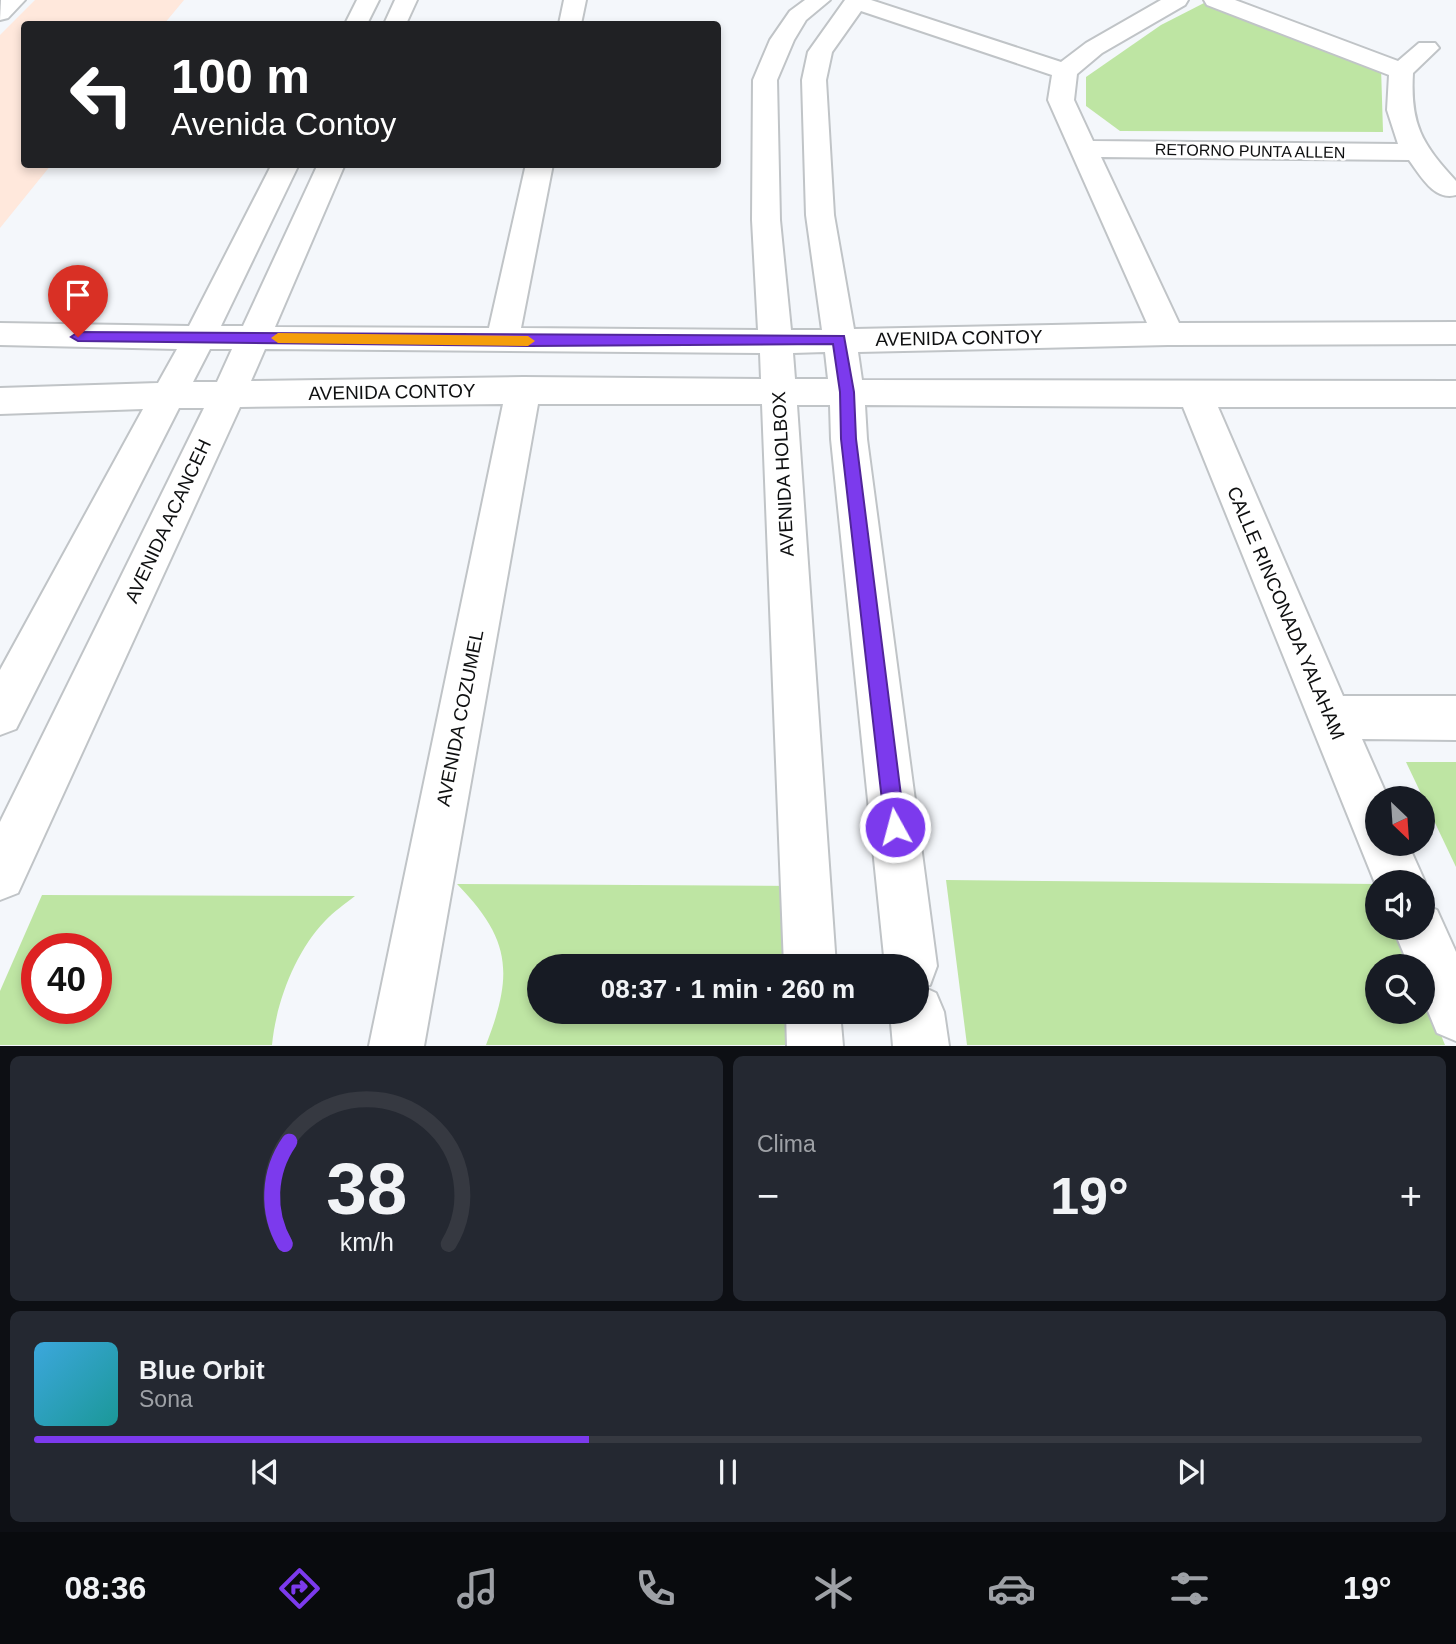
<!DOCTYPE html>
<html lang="es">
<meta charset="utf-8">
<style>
body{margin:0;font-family:Helvetica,sans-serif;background:#242831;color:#f1f3f6;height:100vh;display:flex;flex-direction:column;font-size:26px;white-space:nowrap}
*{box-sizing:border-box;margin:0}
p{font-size:23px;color:#9ea1a6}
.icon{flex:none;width:38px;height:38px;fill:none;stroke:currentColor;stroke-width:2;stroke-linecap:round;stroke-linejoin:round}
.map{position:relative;height:1046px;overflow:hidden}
.details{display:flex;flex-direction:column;gap:10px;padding:10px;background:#0d0f14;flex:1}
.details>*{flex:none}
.top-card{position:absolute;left:21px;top:21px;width:700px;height:147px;border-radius:7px;box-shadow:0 4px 10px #0003;background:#202124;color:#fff;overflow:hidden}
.needle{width:46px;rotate:155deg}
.tools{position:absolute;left:1365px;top:786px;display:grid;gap:14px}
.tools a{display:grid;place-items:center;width:70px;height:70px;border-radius:50%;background:#171b24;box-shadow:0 4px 10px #0003;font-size:35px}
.speed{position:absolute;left:21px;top:933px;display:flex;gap:14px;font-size:35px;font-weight:700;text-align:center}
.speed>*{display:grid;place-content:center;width:91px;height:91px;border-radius:50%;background:#171b24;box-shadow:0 4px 10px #0003;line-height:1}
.speed .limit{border:10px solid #d22;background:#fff;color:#111}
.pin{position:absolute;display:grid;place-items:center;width:60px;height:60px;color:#fff;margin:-72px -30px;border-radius:50% 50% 50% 0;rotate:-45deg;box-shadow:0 0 7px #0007}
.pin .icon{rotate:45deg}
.me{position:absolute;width:77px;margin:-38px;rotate:353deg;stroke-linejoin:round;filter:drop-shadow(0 0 5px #0008)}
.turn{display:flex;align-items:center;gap:24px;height:147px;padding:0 35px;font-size:32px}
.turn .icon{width:91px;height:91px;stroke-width:2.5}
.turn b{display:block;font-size:49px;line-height:60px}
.big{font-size:52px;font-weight:600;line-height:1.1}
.details .widget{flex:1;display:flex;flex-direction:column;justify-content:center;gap:10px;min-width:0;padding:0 24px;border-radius:10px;background:#242831}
.details .dial{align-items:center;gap:0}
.dial svg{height:182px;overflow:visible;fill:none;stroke:#363941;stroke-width:7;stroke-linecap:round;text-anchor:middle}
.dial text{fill:#f1f3f6;stroke:none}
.song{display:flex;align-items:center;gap:21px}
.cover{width:84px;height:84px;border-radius:10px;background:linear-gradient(135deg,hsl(200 70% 55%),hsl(180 70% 35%))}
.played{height:7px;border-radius:4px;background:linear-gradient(90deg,#7c3aed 40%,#363941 40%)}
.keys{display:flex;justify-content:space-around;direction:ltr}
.heat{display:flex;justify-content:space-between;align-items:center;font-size:38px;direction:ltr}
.details .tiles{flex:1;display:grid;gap:10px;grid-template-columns:1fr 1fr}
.widget:last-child{grid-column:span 2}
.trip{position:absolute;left:527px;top:954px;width:402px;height:70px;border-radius:35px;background:#171b24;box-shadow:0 4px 10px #0003;font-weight:600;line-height:70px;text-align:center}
.tab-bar{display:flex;height:112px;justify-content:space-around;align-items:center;background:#090b0e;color:#9ea1a6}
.tab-bar .icon{width:49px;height:49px}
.tab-bar .active{color:#7c3aed}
.tab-bar b{font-size:32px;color:#f1f3f6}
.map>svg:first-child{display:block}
.commercial{fill:#ffe8dc}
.green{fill:#bee5a3;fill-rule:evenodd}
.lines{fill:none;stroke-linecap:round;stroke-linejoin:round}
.minor-casing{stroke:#c0c4c7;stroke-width:4}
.minor{fill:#fff;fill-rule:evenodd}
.route{fill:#7c3aed;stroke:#51269a;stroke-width:2}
.slow{fill:#f59e0b}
.labels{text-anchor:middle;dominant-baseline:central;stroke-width:5;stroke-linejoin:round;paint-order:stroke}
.far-street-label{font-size:16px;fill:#0f1011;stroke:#fff}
.street-label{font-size:19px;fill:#0f1011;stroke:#fff}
</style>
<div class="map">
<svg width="1456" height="1046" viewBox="0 0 1456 1046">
<rect width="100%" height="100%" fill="#f4f7fb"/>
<polygon class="commercial" points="35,0 184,0 164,24 24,24 24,164 51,165 0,228 0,35"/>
<g class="green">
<polygon points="1206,2 1381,68 1383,132 1120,131 1086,106 1086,77 1161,25"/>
<polygon points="1406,762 1456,762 1456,867"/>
<polygon points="946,880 1377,884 1377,928 1397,928 1412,966 1377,966 1377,1012 1423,1012 1423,991 1445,1045 967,1045"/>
<path d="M457,884L800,886L802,966H539V1012H804L805,1045H486C513,975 512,940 457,884Z"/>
<path d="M42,895L355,896C345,904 333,912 325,921C295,952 276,1003 272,1045H0V991ZM96,948V1008H37V948Z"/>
</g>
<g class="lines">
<g class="minor-casing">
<g id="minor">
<polygon points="1,0 25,0 8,18 0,20"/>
<polygon points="357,0 379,0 367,24 345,24"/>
<polygon points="395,0 417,0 406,24 384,24"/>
<polygon points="564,0 586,0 581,24 559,24"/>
<path d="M805,0H830L806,20L794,40L777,80L780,220L791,330H822L806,215L802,80L808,52L845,0H871L1061,62L1086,43L1161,0H1188L1185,5L1102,53L1077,74L1074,100L1093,141L1398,144L1387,110L1389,75L1207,5L1204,0H1235L1398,61L1419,43H1435L1439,48L1413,73C1410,125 1422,144 1456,181V195C1434,201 1421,176 1409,160L1101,157L1179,323L1456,322V344L1168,345L858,352L862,380L1456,381V407H1218L1343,696H1456V740L1362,739L1388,798H1377V844H1408L1425,882L1423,887V882H1377V888L1183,407L865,405L867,439L937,966L930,985L923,987L936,993L944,1012L949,1046H893L890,1012H917V966H885L831,439L830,405H797L836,966H784L762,404H538L424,1046H369L503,404L240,407L18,893L0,900V822L204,408H179L16,729L0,735V670L143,409L0,414V388L158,383L177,349L0,345V323L189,326L272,164H299L221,326H243L318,164H345L275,327L489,328L526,164H553L521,328L758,330L752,220L753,80L770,40L790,11ZM861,11L1052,75L1048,100L1147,323L854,329L834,215L826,80L832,52ZM210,349H232L217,382H193ZM265,349L760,353L761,379L523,377L251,381ZM825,352L828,379H795L793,353Z"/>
<polygon points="1423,904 1437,910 1456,952 1456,1041 1437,1033 1423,999 1423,966 1409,966 1393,928 1423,928"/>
<polygon points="786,1012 840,1012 843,1046 787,1046"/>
</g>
</g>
<use href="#minor" class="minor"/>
</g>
<polygon class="route" points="78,332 844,336 854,392 856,439 905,827 902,834 895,837 888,834 885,827 841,439 840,392 833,344 529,346 78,341 71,337"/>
<polygon class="slow" points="278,333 528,336 535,341 528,346 278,343 271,338"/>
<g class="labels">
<g class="far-street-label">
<text transform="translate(1250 151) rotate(1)">RETORNO PUNTA ALLEN</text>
</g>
<g class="street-label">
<text transform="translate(959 338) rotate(-1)">AVENIDA CONTOY</text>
<text transform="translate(392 392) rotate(-1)">AVENIDA CONTOY</text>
<text transform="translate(783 474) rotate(-93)">AVENIDA HOLBOX</text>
<text transform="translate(168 521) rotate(-65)">AVENIDA ACANCEH</text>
<text transform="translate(1286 613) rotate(67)">CALLE RINCONADA YALAHAM</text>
<text transform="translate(460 718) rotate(-79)">AVENIDA COZUMEL</text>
</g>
</g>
</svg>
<div class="tools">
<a><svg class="needle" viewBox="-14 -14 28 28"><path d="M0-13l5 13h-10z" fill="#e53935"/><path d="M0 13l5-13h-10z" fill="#9ea1a6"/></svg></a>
<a><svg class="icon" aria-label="sound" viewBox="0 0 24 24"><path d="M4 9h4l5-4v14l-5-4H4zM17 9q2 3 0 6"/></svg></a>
<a><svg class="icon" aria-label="search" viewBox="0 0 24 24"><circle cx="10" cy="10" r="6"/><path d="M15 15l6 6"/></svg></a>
</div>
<div class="speed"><div class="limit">40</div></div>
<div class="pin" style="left:78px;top:337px;background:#d93025"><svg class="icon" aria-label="arrive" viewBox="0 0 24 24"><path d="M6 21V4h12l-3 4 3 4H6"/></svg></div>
<svg class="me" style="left:895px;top:827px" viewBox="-20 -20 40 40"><circle r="17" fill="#7c3aed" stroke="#fff" stroke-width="3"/><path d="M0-11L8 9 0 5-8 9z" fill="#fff"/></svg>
<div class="trip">08:37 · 1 min · 260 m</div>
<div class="top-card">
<div class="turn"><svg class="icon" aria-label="left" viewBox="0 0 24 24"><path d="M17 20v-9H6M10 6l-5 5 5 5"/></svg><div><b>100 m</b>Avenida Contoy</div></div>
</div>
</div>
<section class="details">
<div class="tiles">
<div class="widget dial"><svg viewBox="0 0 100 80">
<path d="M14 69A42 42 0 1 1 86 69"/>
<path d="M14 69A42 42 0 0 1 16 24" stroke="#7c3aed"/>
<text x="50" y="56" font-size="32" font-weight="700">38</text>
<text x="50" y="72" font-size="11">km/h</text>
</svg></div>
<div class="widget"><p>Clima</p>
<div class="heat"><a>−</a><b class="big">19°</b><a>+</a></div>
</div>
<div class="widget">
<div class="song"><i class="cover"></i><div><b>Blue Orbit</b><p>Sona</p></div></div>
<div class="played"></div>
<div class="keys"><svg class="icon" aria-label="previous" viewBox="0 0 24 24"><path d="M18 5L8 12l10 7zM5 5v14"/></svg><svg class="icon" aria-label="pause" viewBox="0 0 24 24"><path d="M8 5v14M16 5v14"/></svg><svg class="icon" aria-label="next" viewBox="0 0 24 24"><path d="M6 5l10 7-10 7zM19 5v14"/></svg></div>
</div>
</div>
</section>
<nav class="tab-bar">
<b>08:36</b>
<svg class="icon active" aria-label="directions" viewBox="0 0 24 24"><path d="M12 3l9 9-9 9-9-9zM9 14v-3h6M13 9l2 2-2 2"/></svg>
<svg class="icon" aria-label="music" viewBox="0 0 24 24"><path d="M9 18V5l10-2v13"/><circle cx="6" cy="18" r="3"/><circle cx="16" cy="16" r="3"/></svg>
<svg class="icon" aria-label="phone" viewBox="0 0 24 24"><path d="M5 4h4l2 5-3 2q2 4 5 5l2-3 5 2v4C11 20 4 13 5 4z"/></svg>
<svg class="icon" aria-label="climate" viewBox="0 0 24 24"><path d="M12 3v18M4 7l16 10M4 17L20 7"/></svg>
<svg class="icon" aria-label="car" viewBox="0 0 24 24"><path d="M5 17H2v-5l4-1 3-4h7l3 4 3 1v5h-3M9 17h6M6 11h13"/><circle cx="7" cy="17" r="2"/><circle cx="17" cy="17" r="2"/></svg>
<svg class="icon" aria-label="filters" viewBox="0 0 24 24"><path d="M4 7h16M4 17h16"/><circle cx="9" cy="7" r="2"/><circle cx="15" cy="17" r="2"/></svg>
<b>19°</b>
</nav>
